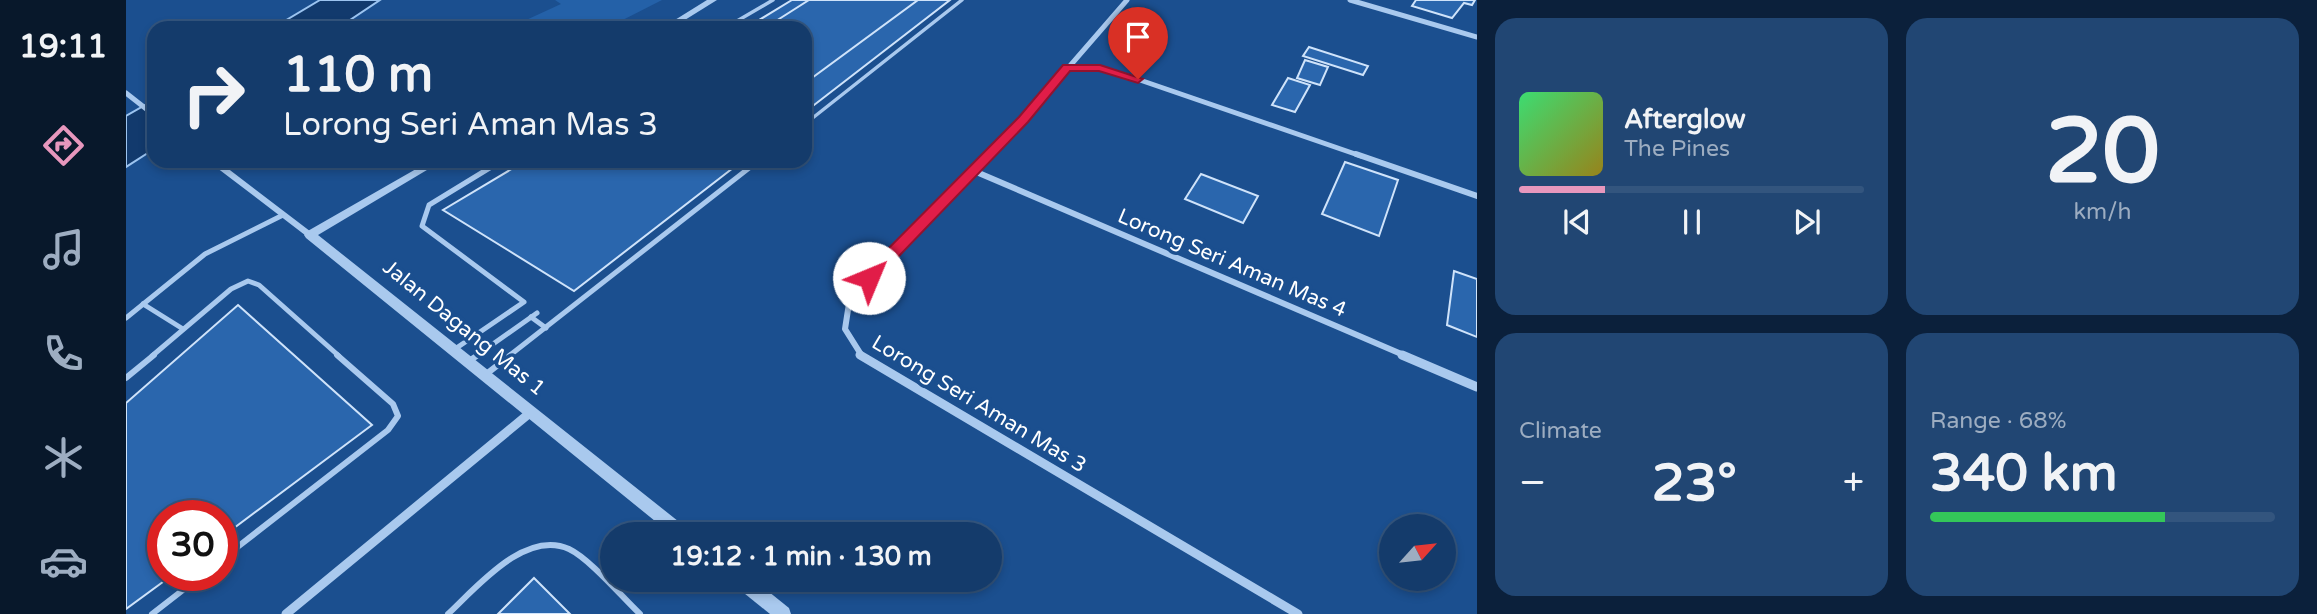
<!DOCTYPE html>
<meta charset="utf-8">
<style>
body{margin:0;font-family:"Varela Round",sans-serif;background:#214673;color:#f1f3f6;height:100vh;display:flex;flex-direction:column;font-size:26px;white-space:nowrap}
*{box-sizing:border-box;margin:0}
p{font-size:23px;color:#9dadc1}
.icon{flex:none;width:38px;height:38px;fill:none;stroke:currentColor;stroke-width:2;stroke-linecap:round;stroke-linejoin:round}
.map{position:relative;flex:1;overflow:hidden}
.sheet{display:flex;flex-direction:column;gap:18px;padding:18px;background:#0b203b;width:840px}
.sheet>*{flex:none}
.guide{position:absolute;left:21px;top:21px;width:665px;height:147px;border-radius:21px;box-shadow:0 4px 10px #0003,0 0 0 2px #33557e;background:#143b6b;color:#f1f3f6;overflow:hidden}
.needle{width:46px;rotate:63deg}
.controls{position:absolute;left:1253px;top:514px;display:grid;gap:14px}
.controls a{display:grid;place-items:center;width:77px;height:77px;border-radius:50%;background:#143b6b;box-shadow:0 4px 10px #0003,0 0 0 2px #33557e;font-size:35px}
.speed{position:absolute;left:21px;top:500px;display:flex;gap:14px;font-size:35px;font-weight:700;text-align:center}
.speed>*{display:grid;place-content:center;width:91px;height:91px;border-radius:50%;background:#143b6b;box-shadow:0 4px 10px #0003,0 0 0 2px #33557e;line-height:1}
.speed .limit{border:10px solid #d22;background:#fff;color:#111}
.pin{position:absolute;display:grid;place-items:center;width:60px;height:60px;color:#fff;margin:-72px -30px;border-radius:50% 50% 50% 0;rotate:-45deg;box-shadow:0 0 7px #0007}
.pin .icon{rotate:45deg}
.me{position:absolute;width:77px;margin:-38px;rotate:45deg;stroke-linejoin:round;filter:drop-shadow(0 0 5px #0008)}
.turn{display:flex;align-items:center;gap:24px;height:147px;padding:0 21px;font-size:32px}
.turn .icon{width:91px;height:91px;stroke-width:2.5}
.turn b{display:block;font-size:49px;line-height:60px}
.big{font-size:52px;font-weight:800;line-height:1.1}
.sheet .widget{flex:1;display:flex;flex-direction:column;justify-content:center;gap:10px;min-width:0;padding:0 24px;border-radius:21px;background:#214673}
.sheet .dial{align-items:center;gap:0}
.dial b{font-size:91px;line-height:1}
.song{display:flex;align-items:center;gap:21px}
.cover{width:84px;height:84px;border-radius:10px;background:linear-gradient(135deg,hsl(140 70% 55%),hsl(50 70% 35%))}
.played{height:7px;border-radius:4px;background:linear-gradient(90deg,#e797bd 25%,#33557e 25%)}
.keys{display:flex;justify-content:space-around;direction:ltr}
.heat{display:flex;justify-content:space-between;align-items:center;font-size:38px;direction:ltr}
.charge{height:10px;border-radius:5px;background:linear-gradient(90deg,#34c759 68%,#33557e 0)}
.sheet .tiles{flex:1;display:grid;gap:18px;grid-template-columns:repeat(2,1fr)}
.trip{position:absolute;left:474px;top:522px;width:402px;height:70px;border-radius:35px;background:#143b6b;box-shadow:0 4px 10px #0003,0 0 0 2px #33557e;font-weight:800;line-height:70px;text-align:center}
main{display:flex;flex:1;min-height:0}
.tabs{display:flex;flex-direction:column;width:126px;justify-content:space-around;align-items:center;background:#08182b;color:#9dadc1}
.tabs .icon{width:49px;height:49px}
.tabs .selected{color:#e797bd}
.tabs b{font-size:32px;color:#f1f3f6}
.map>svg:first-child{display:block}
.green{fill:#2461a8}
.water{fill:#123a6d;stroke:#9cc4f0;stroke-width:2}
.building{fill:#2a66ad;stroke:#cfe3fa;stroke-width:2}
.lines{fill:none;stroke-linecap:round;stroke-linejoin:round}
.service-far2{stroke:#a9c9ee;stroke-width:3.5}
.service-far1{stroke:#a9c9ee;stroke-width:5}
.service{stroke:#a9c9ee;stroke-width:6}
.minor-far2{stroke:#a9c9ee;stroke-width:5}
.minor-far1{stroke:#a9c9ee;stroke-width:6}
.minor{stroke:#a9c9ee;stroke-width:9}
.tertiary{fill:#a9c9ee;fill-rule:evenodd}
.route{fill:#e11d48;stroke:#92132f;stroke-width:2}
.labels{text-anchor:middle;dominant-baseline:central;stroke-width:7;stroke-linejoin:round;paint-order:stroke}
.street-label{font-size:21px;fill:#fff;stroke:#1b4f8f}
</style>
<main>
<nav class="tabs">
<b>19:11</b>
<svg class="icon selected" aria-label="directions" viewBox="0 0 24 24"><path d="M12 3l9 9-9 9-9-9zM9 14v-3h6M13 9l2 2-2 2"/></svg>
<svg class="icon" aria-label="music" viewBox="0 0 24 24"><path d="M9 18V5l10-2v13"/><circle cx="6" cy="18" r="3"/><circle cx="16" cy="16" r="3"/></svg>
<svg class="icon" aria-label="phone" viewBox="0 0 24 24"><path d="M5 4h4l2 5-3 2q2 4 5 5l2-3 5 2v4C11 20 4 13 5 4z"/></svg>
<svg class="icon" aria-label="climate" viewBox="0 0 24 24"><path d="M12 3v18M4 7l16 10M4 17L20 7"/></svg>
<svg class="icon" aria-label="car" viewBox="0 0 24 24"><path d="M5 17H2v-5l4-1 3-4h7l3 4 3 1v5h-3M9 17h6M6 11h13"/><circle cx="7" cy="17" r="2"/><circle cx="17" cy="17" r="2"/></svg>
</nav>
<div class="map">
<svg width="1351" height="614" viewBox="0 0 1351 614">
<rect width="100%" height="100%" fill="#1b4f8f"/>
<polygon class="green" points="429,0 536,0 481,28 412,28 398,21 435,4"/>
<g class="water">
<polygon points="194,0 254,0 212,28 147,28"/>
<polygon points="28,100 28,149 0,167 0,116"/>
</g>
<g class="building">
<polygon points="666,0 824,0 679,112 679,28 620,28"/>
<polygon points="683,0 792,0 679,83 679,28 639,28"/>
<polygon points="1290,0 1349,0 1346,5 1338,3 1326,18 1286,6"/>
<polygon points="1183,47 1242,66 1237,75 1177,56"/>
<polygon points="1179,60 1202,67 1194,85 1171,78"/>
<polygon points="1162,78 1184,85 1169,112 1146,105"/>
<polygon points="399,161 616,161 448,291 317,210"/>
<polygon points="1219,162 1272,180 1253,236 1196,214"/>
<polygon points="1075,174 1132,196 1117,223 1059,199"/>
<polygon points="1328,271 1351,279 1351,337 1321,325"/>
<polygon points="112,305 246,425 96,537 96,516 37,516 37,576 45,576 0,609 0,403"/>
<polygon points="408,578 444,614 372,614"/>
</g>
<g class="lines">
<g class="service-far2">
<polyline points="599,28 647,0"/>
<polyline points="679,124 836,0"/>
</g>
<g class="service-far1">
<polyline points="17,304 57,329"/>
<polyline points="405,317 420,328"/>
<polyline points="0,318 79,254 157,215"/>
<polyline points="329,349 398,302 296,226 303,205 375,161"/>
<polyline points="26,356 105,289 122,281 133,285 213,356"/>
<polyline points="350,356 411,313"/>
<polyline points="383,356 632,161"/>
</g>
<g class="service">
<polyline points="343,361 352,355"/>
<polyline points="359,375 385,355"/>
<polyline points="0,378 28,355"/>
<polyline points="96,559 262,430 272,416 267,404 211,355"/>
<polyline points="26,614 75,576"/>
<path d="M322,614C350,588 399,529 443,549C464,559 496,597 514,614"/>
</g>
<g class="minor-far2">
<polyline points="1224,0 1351,37"/>
<polyline points="941,68 973,68 1011,79 1235,156"/>
<polyline points="0,93 28,115"/>
<polyline points="862,156 897,120 1001,0"/>
</g>
<g class="minor-far1">
<polyline points="1230,154 1351,196"/>
<polyline points="87,161 184,235"/>
<polyline points="848,171 1280,356"/>
<polyline points="736,356 719,329 724,297 863,154"/>
</g>
<g class="minor">
<polyline points="734,355 1172,614"/>
<polyline points="1276,355 1351,387"/>
<polyline points="160,614 405,412"/>
</g>
<g class="tertiary">
<polygon points="581,0 591,0 546,28 536,28"/>
<polygon points="304,161 316,161 192,235 562,529 565,534 545,534 180,238 178,235 180,232"/>
<polygon points="606,579 627,579 663,608 665,614 644,614 608,585"/>
</g>
</g>
<polygon class="route" points="937,65 974,65 1017,79 1012,83 973,71 944,71 902,122 748,282 737,282 735,278 737,274 893,117"/>
<g class="labels">
<g class="street-label">
<text transform="translate(1106 263) rotate(23)">Lorong Seri Aman Mas 4</text>
<text transform="translate(338 328) rotate(39)">Jalan Dagang Mas 1</text>
<text transform="translate(853 404) rotate(31)">Lorong Seri Aman Mas 3</text>
</g>
</g>
</svg>
<div class="controls">
<a><svg class="needle" viewBox="-14 -14 28 28"><path d="M0-13l5 13h-10z" fill="#e53935"/><path d="M0 13l5-13h-10z" fill="#9dadc1"/></svg></a>
</div>
<div class="speed"><div class="limit">30</div></div>
<div class="pin" style="left:1012px;top:79px;background:#d93025"><svg class="icon" aria-label="arrive" viewBox="0 0 24 24"><path d="M6 21V4h12l-3 4 3 4H6"/></svg></div>
<svg class="me" style="left:743px;top:278px" viewBox="-20 -20 40 40"><circle r="19" fill="#fff"/><path d="M0-13L10 11 0 6-10 11z" fill="#e11d48"/></svg>
<div class="trip">19:12 · 1 min · 130 m</div>
<div class="guide">
<div class="turn"><svg class="icon" aria-label="right" viewBox="0 0 24 24"><path d="M7 20v-9h11M14 6l5 5-5 5"/></svg><div><b>110 m</b>Lorong Seri Aman Mas 3</div></div>
</div>
</div>
<section class="sheet">
<div class="tiles">
<div class="widget">
<div class="song"><i class="cover"></i><div><b>Afterglow</b><p>The Pines</p></div></div>
<div class="played"></div>
<div class="keys"><svg class="icon" aria-label="previous" viewBox="0 0 24 24"><path d="M18 5L8 12l10 7zM5 5v14"/></svg><svg class="icon" aria-label="pause" viewBox="0 0 24 24"><path d="M8 5v14M16 5v14"/></svg><svg class="icon" aria-label="next" viewBox="0 0 24 24"><path d="M6 5l10 7-10 7zM19 5v14"/></svg></div>
</div>
<div class="widget dial"><b>20</b><p>km/h</p></div>
<div class="widget"><p>Climate</p>
<div class="heat"><a>−</a><b class="big">23°</b><a>+</a></div>
</div>
<div class="widget"><p>Range · 68%</p><b class="big">340 km</b><div class="charge"></div></div>
</div>
</section>
</main>
